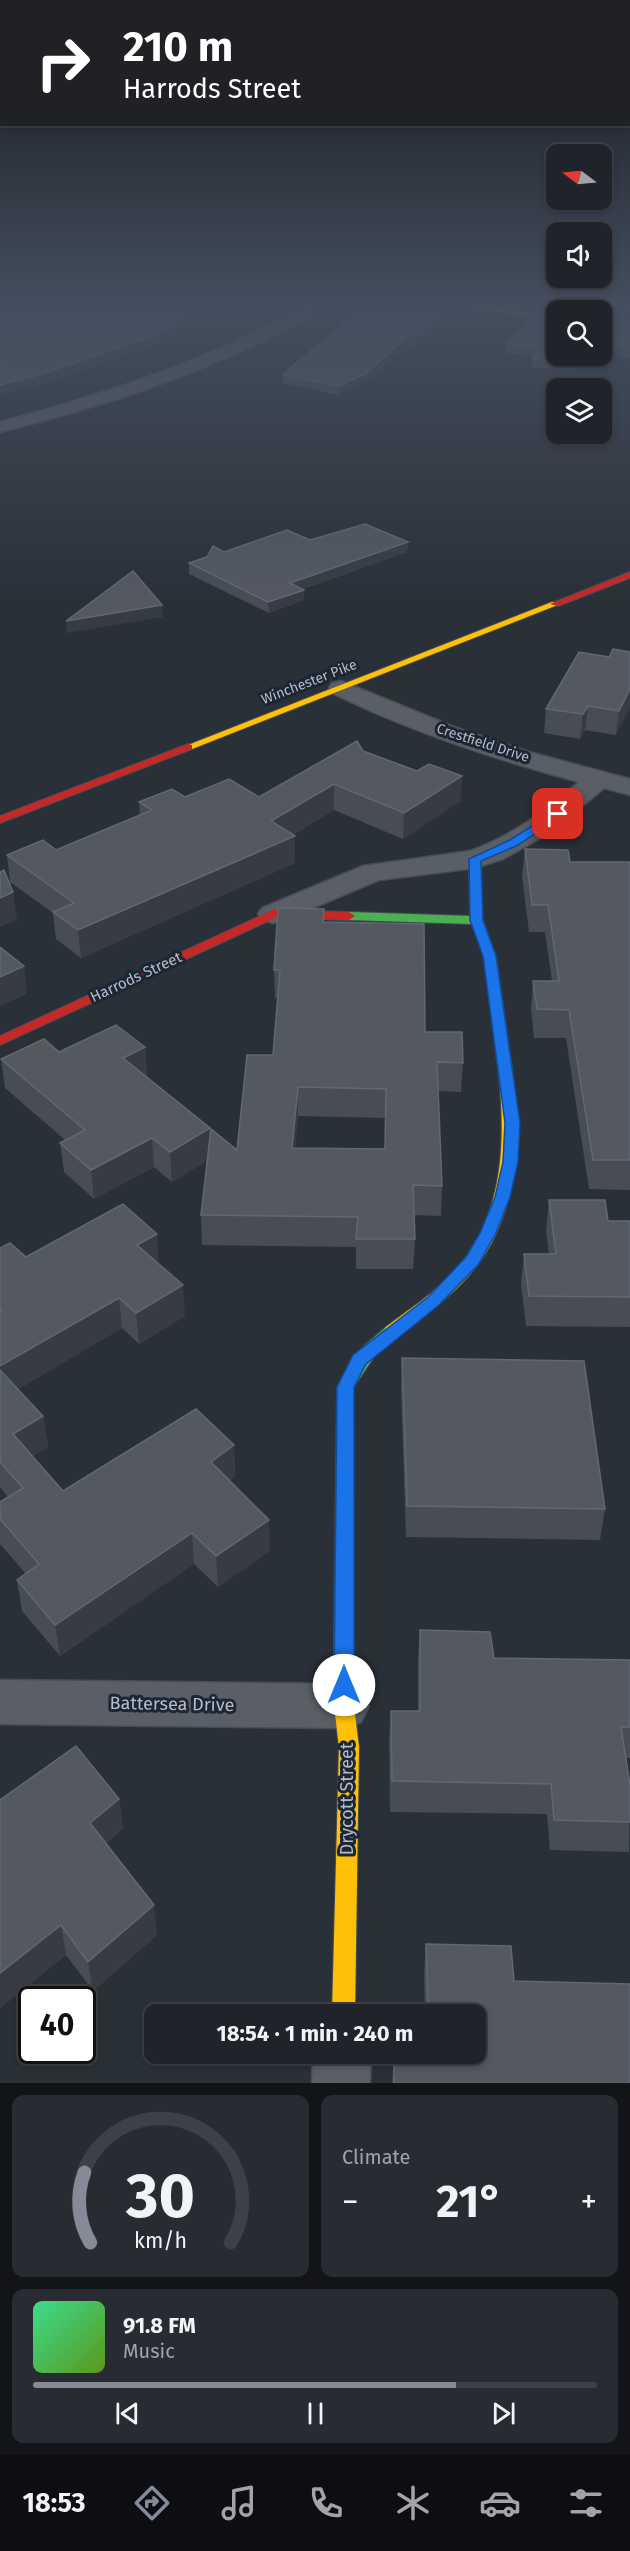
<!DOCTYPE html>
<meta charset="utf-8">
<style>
body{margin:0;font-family:"Fira Sans",sans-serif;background:#282c32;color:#f1f3f6;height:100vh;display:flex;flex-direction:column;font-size:22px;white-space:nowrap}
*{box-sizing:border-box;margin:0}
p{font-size:20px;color:#a2a4a8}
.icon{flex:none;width:33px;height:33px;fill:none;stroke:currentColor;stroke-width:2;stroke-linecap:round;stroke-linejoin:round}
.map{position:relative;height:2083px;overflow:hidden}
.drawer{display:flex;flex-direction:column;gap:12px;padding:12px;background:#121417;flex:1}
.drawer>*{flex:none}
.top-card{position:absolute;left:0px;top:0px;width:630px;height:126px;box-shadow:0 3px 9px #0003,0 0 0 2px #3d4147;background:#202124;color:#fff;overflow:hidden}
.needle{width:39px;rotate:286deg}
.fabs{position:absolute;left:546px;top:144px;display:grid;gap:12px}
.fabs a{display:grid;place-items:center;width:66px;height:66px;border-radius:12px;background:#20242a;box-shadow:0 3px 9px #0003,0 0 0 2px #3d4147;font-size:30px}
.speed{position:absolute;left:18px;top:1986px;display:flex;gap:12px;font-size:30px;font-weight:700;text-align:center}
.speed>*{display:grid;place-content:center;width:78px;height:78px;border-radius:50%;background:#20242a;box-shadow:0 3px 9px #0003,0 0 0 2px #3d4147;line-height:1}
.speed .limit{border:3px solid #111;border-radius:9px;background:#fff;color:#111}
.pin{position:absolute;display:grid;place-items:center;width:51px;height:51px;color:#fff;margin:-26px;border-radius:12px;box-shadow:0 3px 9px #0006}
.me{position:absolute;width:66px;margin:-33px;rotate:0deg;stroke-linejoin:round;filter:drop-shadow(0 0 4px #0008)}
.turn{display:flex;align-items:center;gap:21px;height:126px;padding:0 24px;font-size:27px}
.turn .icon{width:78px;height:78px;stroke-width:2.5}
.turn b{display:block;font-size:42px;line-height:51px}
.big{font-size:45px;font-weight:700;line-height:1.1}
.drawer .card{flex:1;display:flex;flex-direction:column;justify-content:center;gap:9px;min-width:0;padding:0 21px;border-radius:12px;background:#282c32}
.drawer .dial{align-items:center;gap:0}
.dial svg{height:156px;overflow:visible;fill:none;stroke:#3d4147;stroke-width:7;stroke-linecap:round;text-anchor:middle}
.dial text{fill:#f1f3f6;stroke:none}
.song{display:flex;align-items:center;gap:18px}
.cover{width:72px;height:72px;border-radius:9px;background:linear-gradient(135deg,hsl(150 70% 55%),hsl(90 70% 35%))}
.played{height:6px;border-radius:3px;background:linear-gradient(90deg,#848b96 75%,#3d4147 75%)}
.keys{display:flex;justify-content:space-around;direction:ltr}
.heat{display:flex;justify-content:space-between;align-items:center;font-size:33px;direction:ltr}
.drawer .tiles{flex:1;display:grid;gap:12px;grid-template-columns:1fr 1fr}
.card:last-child{grid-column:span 2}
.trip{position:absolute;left:144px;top:2004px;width:342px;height:60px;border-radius:12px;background:#20242a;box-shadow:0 3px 9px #0003,0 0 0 2px #3d4147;font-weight:700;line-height:60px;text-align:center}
.menu{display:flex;height:96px;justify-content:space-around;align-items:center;background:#0d0e11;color:#a2a4a8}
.menu .icon{width:42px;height:42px}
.menu .on{color:#848b96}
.menu b{font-size:27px;color:#f1f3f6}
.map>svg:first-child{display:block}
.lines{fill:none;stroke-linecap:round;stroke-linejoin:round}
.street-casing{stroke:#484c55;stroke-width:3}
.fast-casing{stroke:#484c55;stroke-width:2}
.slow-casing{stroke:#484c55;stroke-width:2}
.jam-casing{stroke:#484c55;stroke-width:2}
.street{fill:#5a5e66;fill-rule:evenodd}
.fast{fill:#4caf50;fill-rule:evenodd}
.slow{fill:#ffc107;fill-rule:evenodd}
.jam{fill:#c62828;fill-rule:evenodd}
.wall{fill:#474c55;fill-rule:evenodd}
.shaded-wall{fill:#373c44}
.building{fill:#535861;stroke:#626872;stroke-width:1.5;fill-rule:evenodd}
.route{fill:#1a73e8;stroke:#114b97;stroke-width:1.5}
.labels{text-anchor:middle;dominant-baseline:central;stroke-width:6;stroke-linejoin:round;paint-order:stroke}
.far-street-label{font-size:14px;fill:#b4bcc9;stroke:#1d2633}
.street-label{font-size:15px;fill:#b4bcc9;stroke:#1d2633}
.near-street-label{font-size:18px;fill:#b4bcc9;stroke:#1d2633}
</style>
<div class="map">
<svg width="630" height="2083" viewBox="0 0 630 2083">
<rect width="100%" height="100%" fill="#2a3038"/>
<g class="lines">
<g class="street-casing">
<g id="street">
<path d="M302,308H320C309,321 285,330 269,338C183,381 92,409 0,432V422C105,394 206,361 302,308Z"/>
<path d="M341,681L454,727L529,752L630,779V795L604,788L551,832L503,859L475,868L379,880L284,920L273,923L262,920L258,914L262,908L363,866L470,851C512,836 546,810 579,782C494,759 411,732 332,693L329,688L332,683Z"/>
<polygon points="0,1680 344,1684 361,1690 369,1706 361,1722 344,1728 0,1724"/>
<polygon points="313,2054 371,2054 370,2083 312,2083"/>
</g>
</g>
<g class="fast-casing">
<g id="fast">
<polygon points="475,856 481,859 482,918 496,957 513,1076 506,1080 499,1076 484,957 472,924 349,920 343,916 349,912 470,916 469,859"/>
<polygon points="392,1325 398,1327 400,1331 376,1354 353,1388 354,1639 351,1645 344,1648 337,1645 334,1639 337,1387 364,1346 386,1327"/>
</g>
</g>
<g class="slow-casing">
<g id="slow">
<polygon points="461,308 486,308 556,315 556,319"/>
<polygon points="552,602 560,604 192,749 184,749 183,747"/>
<path d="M506,1072L513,1076C521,1150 517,1227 462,1283C443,1303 419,1319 398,1335L392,1337L386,1335L384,1331L386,1327C408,1310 432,1295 451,1275C503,1221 506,1146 499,1076Z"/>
<polygon points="344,1630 351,1633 354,1639 354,1706 359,1747 355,2014 332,2014 339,1747 334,1706 334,1639 337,1633"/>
</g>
</g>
<g class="jam-casing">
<g id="jam">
<polygon points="630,572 630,578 558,606 550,604"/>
<polygon points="188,744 192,745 192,749 0,823 0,816"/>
<polygon points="273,910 349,912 355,916 349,920 275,918 0,1045 0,1036"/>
</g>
</g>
<use href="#street" class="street"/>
<use href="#fast" class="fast"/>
<use href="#slow" class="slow"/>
<use href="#jam" class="jam"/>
</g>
<g class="wall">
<polygon points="0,308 249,308 243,313 228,311 221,316 202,314 157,344 36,386"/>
<polygon points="547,308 630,308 630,318 602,315 602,320 630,323 630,359 606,351 602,354 602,310 558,310"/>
<polygon points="457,310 415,346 408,345 365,383 338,395 283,383 283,374"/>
<polygon points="556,314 556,356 599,356 574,372 531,367 532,358 535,356 506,353 506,344"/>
<polygon points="310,540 408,542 407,552 303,589 304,600 269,613 189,574 189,563 224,552"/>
<polygon points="630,652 616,735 585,730 580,739 544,733 546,709 609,657"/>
<polygon points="363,751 417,771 462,776 460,801 403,839 334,810 293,835 295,836 295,863 81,958 56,939 53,913 10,882 7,855 56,850 140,815 139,802 185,797 259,797"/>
<polygon points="525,849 570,862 630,862 630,1190 589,1189 566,1038 534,1038 531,1009 533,981 552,981 545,932 529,932 522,876"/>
<path d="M324,909V922L425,1032L463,1063L461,1092L438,1091L442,1186L441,1216L414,1215L415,1239L413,1269H356V1247L202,1245L201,1215L208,1160L172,1182L154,1167L94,1199L64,1172L60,1143L65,1140L5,1088L1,1059L59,1052L145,1047L147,1076L146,1077L211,1135L237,1150L273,1055L278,998H275L274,970ZM298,1116L385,1118V1149L295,1148Z"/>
<polygon points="549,1200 608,1221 630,1221 630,1327 526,1326 521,1284 524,1254 549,1254 546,1230"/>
<polygon points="0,1248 26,1257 159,1264 185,1316 139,1344 122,1328 18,1389 43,1416 48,1447 32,1456 63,1491 234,1445 235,1476 229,1481 270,1551 218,1587 194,1564 60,1656 22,1611 17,1580 26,1574 0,1544 0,1502 8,1497 0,1487"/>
<polygon points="402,1358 605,1509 600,1540 406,1537 401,1389"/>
<polygon points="420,1630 494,1658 630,1660 630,1758 626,1758 630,1785 629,1852 550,1850 547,1814 390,1812 389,1741 391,1711 418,1711 418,1660"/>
<polygon points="119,1799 123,1829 106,1843 157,1935 93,1991 66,1955 0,2008 0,1800"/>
<polygon points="426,1944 514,1981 630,2083 392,2083 394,2055 426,2056 426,2054 476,2054 476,2014 425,2014 424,1974"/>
</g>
<g class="shaded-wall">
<polygon points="198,308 202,308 202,314 157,344 36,386 0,394 0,385"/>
<polygon points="221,308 228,308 228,311 221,316"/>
<polygon points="243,308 249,308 243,313"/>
<polygon points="449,308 457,308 457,310 415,346 415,337"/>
<polygon points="408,336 408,345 365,383 338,395 338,386"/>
<polygon points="607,342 606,351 602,354 602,346"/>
<polygon points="587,356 599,356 574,372 575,364"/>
<polygon points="408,542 407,552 290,594 290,583"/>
<polygon points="304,590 304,600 269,613 268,602"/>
<polygon points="162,605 163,617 67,633 66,621"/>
<polygon points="630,689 630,708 616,735 619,711"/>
<polygon points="588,706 585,730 580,739 583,714"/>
<polygon points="462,776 460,801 403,839 404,813"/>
<polygon points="334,784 334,810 280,843 295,836 295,863 81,958 78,930 271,821"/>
<polygon points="13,892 17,920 0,927 0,898"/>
<polygon points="24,966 27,994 0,1006 0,977"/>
<polygon points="145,1047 147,1076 126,1087 123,1058"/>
<polygon points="298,1087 298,1116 292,1178 292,1148"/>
<polygon points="210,1128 212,1158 172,1182 170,1152"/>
<polygon points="152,1138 154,1167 94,1199 91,1170"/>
<polygon points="157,1234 159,1264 137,1245"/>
<polygon points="183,1285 185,1316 139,1344 136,1313"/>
<polygon points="119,1298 122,1328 2,1398 0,1385 0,1366"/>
<polygon points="43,1416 48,1447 18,1465 13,1434"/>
<polygon points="234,1445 235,1476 212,1493 211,1462"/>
<polygon points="269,1520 270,1551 218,1587 216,1556"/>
<polygon points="192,1533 194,1564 60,1656 55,1625"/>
<polygon points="119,1799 123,1829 95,1853 90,1823"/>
<polygon points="154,1905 157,1935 93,1991 88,1962"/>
<polygon points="61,1925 66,1955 0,2008 0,1973"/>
</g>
<g class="building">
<polygon points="0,308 198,308 156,335 35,376 0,385"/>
<polygon points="363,308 449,308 415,337 408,336 365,374 338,386 283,374"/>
<polygon points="558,308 601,308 602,320 630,323 630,350 607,342 602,346 602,310 558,310"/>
<polygon points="613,308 630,308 630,310"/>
<polygon points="536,313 556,314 556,356 587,356 575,364 532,358 545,348 506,344"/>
<polygon points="365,524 408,542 290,583 304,590 268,602 189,563 207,557 213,546 224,552 287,530 310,540"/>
<polygon points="133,571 162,605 66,621"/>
<polygon points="613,649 630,652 630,689 619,711 588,706 583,714 546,709 579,652 609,657"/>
<polygon points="357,741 363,751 417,771 429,764 462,776 404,813 334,784 271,821 295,836 78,930 53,912 74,903 7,855 43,840 56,850 152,810 139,802 172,789 185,797 229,779 259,797"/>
<polygon points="525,849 568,850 570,862 630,862 630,1160 593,1160 569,1010 537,1009 533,981 559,981 548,905 532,905"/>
<polygon points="4,870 13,892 0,898 0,872"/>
<path d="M278,908L324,909L323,922L424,924L425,1032H462L463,1063L437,1062L442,1186L413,1185L415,1239H356L358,1217L201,1215L211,1129L237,1150L247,1055H273L280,970H274ZM298,1087L386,1089L385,1149L292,1148Z"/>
<polygon points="0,947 24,966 0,977"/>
<polygon points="116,1025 145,1047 123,1058 210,1128 170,1152 152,1138 91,1170 60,1143 85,1130 1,1059 44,1039 59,1052"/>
<polygon points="549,1200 605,1200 608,1221 630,1221 630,1297 529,1296 524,1254 556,1254"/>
<polygon points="123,1204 157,1234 137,1245 183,1285 136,1313 119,1298 0,1366 0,1312 2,1311 0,1309 0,1248 10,1243 26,1257"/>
<polygon points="402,1358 584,1361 605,1509 407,1506"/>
<polygon points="0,1370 43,1416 13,1434 63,1491 196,1409 234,1445 211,1462 269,1520 216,1556 192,1533 55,1625 17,1580 39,1564 0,1519 0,1502 23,1488 0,1462"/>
<polygon points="420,1630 490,1632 494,1658 630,1660 630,1727 621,1727 630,1785 630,1822 554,1820 551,1784 392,1781 391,1711 420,1711"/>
<polygon points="76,1746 119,1799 90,1823 154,1905 88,1962 61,1925 0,1973 0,1800"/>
<polygon points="426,1944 511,1946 514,1981 630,1984 630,2083 394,2083 394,2055 430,2056 430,2054 476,2054 476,2014 428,2014"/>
</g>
<linearGradient id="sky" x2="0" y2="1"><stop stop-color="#171a1f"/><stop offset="0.51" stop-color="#444e5e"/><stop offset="1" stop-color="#444e5e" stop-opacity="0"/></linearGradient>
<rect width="630" height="600" fill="url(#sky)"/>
<polygon class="route" points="554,812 564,814 518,845 481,861 483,920 496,956 520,1123 518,1162 510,1197 496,1233 478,1265 439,1305 366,1364 354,1387 354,1685 351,1691 344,1694 337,1691 334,1685 337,1387 353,1355 428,1297 466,1257 480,1233 495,1197 503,1162 505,1123 483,956 470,920 469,859 510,840"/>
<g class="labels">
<g class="far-street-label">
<text transform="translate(309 682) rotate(-21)">Winchester Pike</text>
<text transform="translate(483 743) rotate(18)">Crestfield Drive</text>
</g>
<g class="street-label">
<text transform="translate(136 977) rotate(-25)">Harrods Street</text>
</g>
<g class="near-street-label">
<text transform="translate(172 1704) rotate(1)">Battersea Drive</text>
<text transform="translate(347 1799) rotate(-90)">Drycott Street</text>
</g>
</g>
</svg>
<div class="fabs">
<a><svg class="needle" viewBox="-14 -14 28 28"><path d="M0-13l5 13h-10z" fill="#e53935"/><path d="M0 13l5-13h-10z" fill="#a2a4a8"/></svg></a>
<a><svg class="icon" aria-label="sound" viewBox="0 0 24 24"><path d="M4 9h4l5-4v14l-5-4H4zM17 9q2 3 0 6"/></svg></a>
<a><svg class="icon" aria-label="search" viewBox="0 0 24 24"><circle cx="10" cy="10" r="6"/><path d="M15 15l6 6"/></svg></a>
<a><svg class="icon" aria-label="layers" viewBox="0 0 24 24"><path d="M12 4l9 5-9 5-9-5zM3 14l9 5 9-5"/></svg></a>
</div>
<div class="speed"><div class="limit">40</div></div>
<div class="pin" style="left:558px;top:814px;background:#d93025"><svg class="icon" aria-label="arrive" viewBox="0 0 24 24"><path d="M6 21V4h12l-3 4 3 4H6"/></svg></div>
<svg class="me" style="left:344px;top:1685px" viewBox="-20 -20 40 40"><circle r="19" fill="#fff"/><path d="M0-13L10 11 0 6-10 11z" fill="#1a73e8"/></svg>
<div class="trip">18:54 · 1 min · 240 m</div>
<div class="top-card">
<div class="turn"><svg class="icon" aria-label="right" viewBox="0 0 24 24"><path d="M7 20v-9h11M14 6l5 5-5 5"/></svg><div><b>210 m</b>Harrods Street</div></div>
</div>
</div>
<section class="drawer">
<div class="tiles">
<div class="card dial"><svg viewBox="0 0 100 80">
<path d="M14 69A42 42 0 1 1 86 69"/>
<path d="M14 69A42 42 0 0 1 11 33" stroke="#848b96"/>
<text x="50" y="56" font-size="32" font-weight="700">30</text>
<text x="50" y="72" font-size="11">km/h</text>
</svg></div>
<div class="card"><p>Climate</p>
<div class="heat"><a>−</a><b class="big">21°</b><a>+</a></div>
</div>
<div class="card">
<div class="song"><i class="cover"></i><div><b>91.8 FM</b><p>Music</p></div></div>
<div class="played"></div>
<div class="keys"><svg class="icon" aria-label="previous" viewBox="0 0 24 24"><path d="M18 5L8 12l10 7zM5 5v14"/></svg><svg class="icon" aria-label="pause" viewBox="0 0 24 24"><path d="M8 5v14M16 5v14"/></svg><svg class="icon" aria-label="next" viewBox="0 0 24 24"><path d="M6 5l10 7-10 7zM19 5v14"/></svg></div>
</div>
</div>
</section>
<nav class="menu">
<b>18:53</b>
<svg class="icon on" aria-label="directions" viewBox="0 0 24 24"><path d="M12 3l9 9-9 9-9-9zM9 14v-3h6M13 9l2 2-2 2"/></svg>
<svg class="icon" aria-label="music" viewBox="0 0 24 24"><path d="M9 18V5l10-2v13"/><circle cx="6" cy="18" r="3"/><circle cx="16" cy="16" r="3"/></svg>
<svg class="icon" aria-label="phone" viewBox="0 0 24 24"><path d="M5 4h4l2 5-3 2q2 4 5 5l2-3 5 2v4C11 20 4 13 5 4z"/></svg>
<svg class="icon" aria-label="climate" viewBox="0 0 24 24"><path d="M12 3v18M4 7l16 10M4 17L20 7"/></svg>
<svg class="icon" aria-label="car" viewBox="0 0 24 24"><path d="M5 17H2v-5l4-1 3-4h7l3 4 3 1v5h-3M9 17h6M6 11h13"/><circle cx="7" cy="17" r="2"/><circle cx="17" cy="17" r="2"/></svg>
<svg class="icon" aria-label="filters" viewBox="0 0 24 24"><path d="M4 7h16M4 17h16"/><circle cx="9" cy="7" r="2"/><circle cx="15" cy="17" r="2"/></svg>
</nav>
